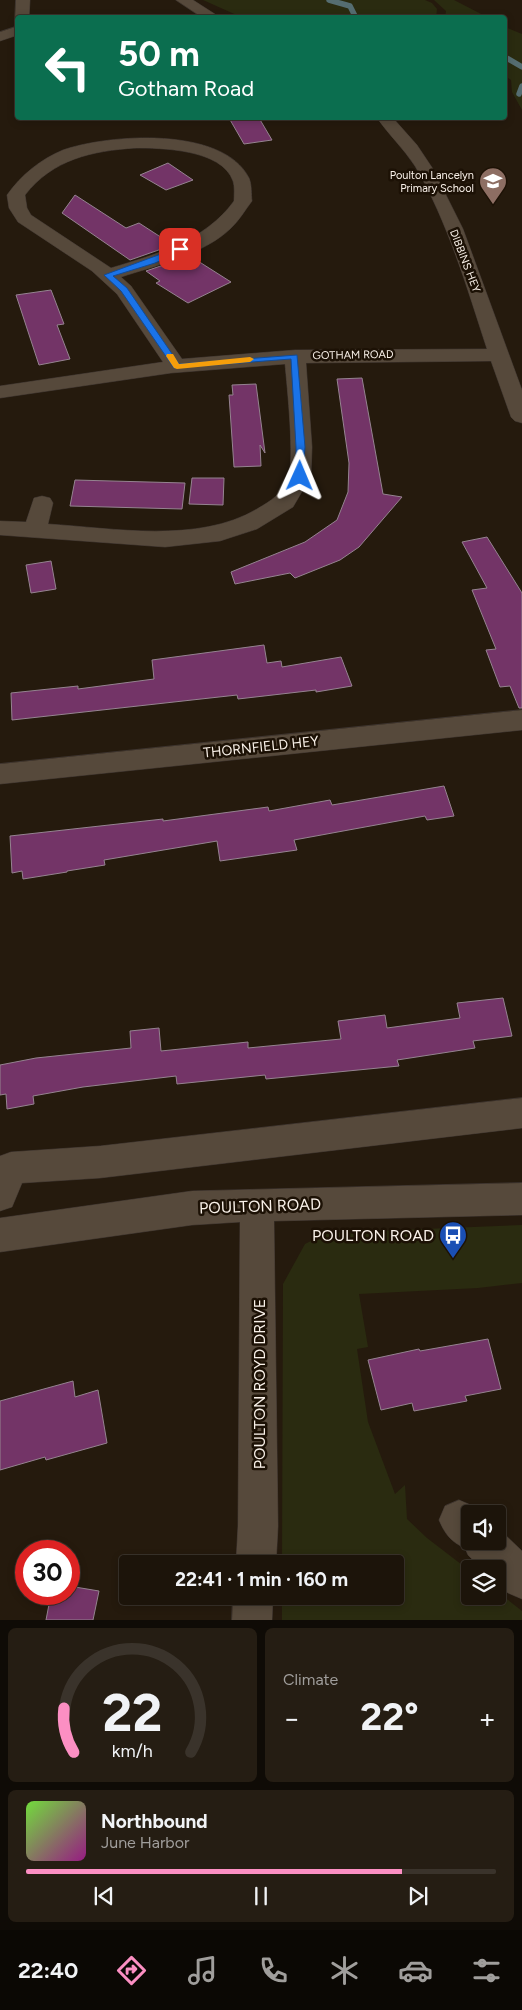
<!DOCTYPE html>
<meta charset="utf-8">
<style>
body{margin:0;font-family:Figtree,sans-serif;background:#251d13;color:#f1f3f6;height:100vh;display:flex;flex-direction:column;font-size:19px;white-space:nowrap}
*{box-sizing:border-box;margin:0}
p{font-size:16px;color:#a09e9c}
.icon{flex:none;width:28px;height:28px;fill:none;stroke:currentColor;stroke-width:2;stroke-linecap:round;stroke-linejoin:round}
.map{position:relative;height:1620px;overflow:hidden}
.details{display:flex;flex-direction:column;gap:8px;padding:8px;background:#0f0b06;flex:1}
.details>*{flex:none}
.banner{position:absolute;left:15px;top:15px;width:492px;height:105px;border-radius:5px;box-shadow:0 2px 8px #0003,0 0 0 1px #3a332b;background:#0b6e4f;color:#fff;overflow:hidden}
.controls{position:absolute;left:461px;top:1505px;display:grid;gap:10px}
.controls a{display:grid;place-items:center;width:45px;height:45px;border-radius:5px;background:#1c140a;box-shadow:0 2px 8px #0003,0 0 0 1px #3a332b;font-size:25px}
.speed{position:absolute;left:15px;top:1540px;display:flex;gap:10px;font-size:25px;font-weight:700;text-align:center}
.speed>*{display:grid;place-content:center;width:65px;height:65px;border-radius:50%;background:#1c140a;box-shadow:0 2px 8px #0003,0 0 0 1px #3a332b;line-height:1}
.speed .limit{border:8px solid #d22;background:#fff;color:#111}
.pin{position:absolute;display:grid;place-items:center;width:42px;height:42px;color:#fff;margin:-21px;border-radius:10px;box-shadow:0 2px 8px #0006}
.me{position:absolute;width:55px;margin:-28px;rotate:1deg;stroke-linejoin:round;filter:drop-shadow(0 0 4px #0008)}
.turn{display:flex;align-items:center;gap:18px;height:105px;padding:0 20px;font-size:22px}
.turn .icon{width:65px;height:65px;stroke-width:2.5}
.turn b{display:block;font-size:35px;line-height:42px}
.big{font-size:38px;font-weight:700;line-height:1.1}
.details .tile{flex:1;display:flex;flex-direction:column;justify-content:center;gap:8px;min-width:0;padding:0 18px;border-radius:8px;background:#251d13}
.details .dial{align-items:center;gap:0}
.dial svg{height:130px;overflow:visible;fill:none;stroke:#3a332b;stroke-width:7;stroke-linecap:round;text-anchor:middle}
.dial text{fill:#f1f3f6;stroke:none}
.song{display:flex;align-items:center;gap:15px}
.cover{width:60px;height:60px;border-radius:8px;background:linear-gradient(135deg,hsl(100 70% 55%),hsl(310 70% 35%))}
.played{height:5px;border-radius:2px;background:linear-gradient(90deg,#fc8fc3 80%,#3a332b 80%)}
.keys{display:flex;justify-content:space-around;direction:ltr}
.heat{display:flex;justify-content:space-between;align-items:center;font-size:28px;direction:ltr}
.details .tiles{flex:1;display:grid;gap:8px;grid-template-columns:1fr 1fr}
.tile:last-child{grid-column:span 2}
.trip{position:absolute;left:119px;top:1555px;width:285px;height:50px;border-radius:5px;background:#1c140a;box-shadow:0 2px 8px #0003,0 0 0 1px #3a332b;font-weight:700;line-height:50px;text-align:center}
.tabs{display:flex;height:80px;justify-content:space-around;align-items:center;background:#0b0804;color:#a09e9c}
.tabs .icon{width:35px;height:35px}
.tabs .current{color:#fc8fc3}
.tabs b{font-size:22px;color:#f1f3f6}
.map>svg:first-child{display:block}
.green{fill:#2a2b10}
.lines{fill:none;stroke-linecap:round;stroke-linejoin:round}
.stream{stroke:#556d71;stroke-width:5.5}
.building{fill:#733467;stroke:#958390}
.minor-casing{stroke:#3d342f;stroke-width:1}
.minor{fill:#56493b;fill-rule:evenodd}
.route{fill:#1a73e8;stroke:#114b97}
.slow{fill:#f59e0b}
.labels{text-anchor:middle;dominant-baseline:central;stroke-width:5;stroke-linejoin:round;paint-order:stroke}
.far-poi-label{font-size:11px;fill:#f9f1e9;stroke:#1c1105;text-anchor:end}
.far-street-label{font-size:11px;fill:#f9f1e9;stroke:#1c1105}
.street-label{font-size:14px;fill:#f9f1e9;stroke:#1c1105}
.near-street-label{font-size:16px;fill:#f9f1e9;stroke:#1c1105}
.near-poi-label{font-size:16px;fill:#f9f1e9;stroke:#1c1105;text-anchor:end}
</style>
<div class="map">
<svg width="522" height="1620" viewBox="0 0 522 1620">
<rect width="100%" height="100%" fill="#251a0d"/>
<g class="green">
<polygon points="203,0 425,0 432,3 437,9 436,18 241,17"/>
<polygon points="434,0 454,0 487,17 445,17 446,11"/>
<polygon points="505,27 522,34 522,110 512,92 511,80 505,76"/>
<polygon points="522,1225 522,1283 478,1288 359,1294 368,1347 357,1349 368,1422 395,1494 405,1485 407,1519 427,1538 470,1571 470,1596 498,1596 498,1592 522,1611 522,1620 282,1620 282,1596 395,1596 395,1564 282,1564 283,1284 305,1244 327,1233"/>
</g>
<g class="lines">
<g class="stream">
<polyline points="329,0 350,6 356,18"/>
<polyline points="505,57 522,67"/>
<polyline points="519,94 522,86"/>
</g>
</g>
<g class="building">
<polygon points="229,118 259,118 272,140 244,144"/>
<polygon points="168,163 193,180 166,190 140,175"/>
<polygon points="75,195 126,228 139,223 173,245 130,260 62,213"/>
<polygon points="190,256 231,282 188,303 156,283 160,281 146,271"/>
<polygon points="51,290 64,324 57,325 70,359 39,365 16,295"/>
<polygon points="362,378 383,494 402,497 359,547 340,560 295,578 290,573 235,584 231,572 305,542 337,520 348,492 349,463 337,379"/>
<polygon points="256,384 265,453 260,445 261,466 234,467 229,395 233,395 232,385"/>
<polygon points="192,478 224,478 223,505 189,504"/>
<polygon points="75,480 185,483 182,509 70,506"/>
<polygon points="487,537 522,593 522,708 519,708 510,686 500,687 486,650 496,649 472,590 487,588 462,542"/>
<polygon points="51,561 56,589 31,593 26,565"/>
<polygon points="264,645 267,663 281,661 282,667 341,657 352,686 316,692 316,690 238,699 237,695 12,720 11,693 78,686 78,689 154,679 152,660"/>
<polygon points="444,786 454,816 427,820 425,816 294,840 297,850 220,861 217,841 104,860 105,865 67,871 67,872 23,879 22,871 12,873 10,836 163,819 163,821 268,807 269,811 330,800 332,805"/>
<polygon points="503,998 512,1036 473,1041 475,1048 397,1060 399,1066 266,1079 265,1075 177,1084 176,1076 83,1087 33,1096 34,1104 7,1109 6,1094 0,1095 0,1065 36,1058 131,1048 130,1031 159,1028 161,1051 248,1042 248,1048 341,1039 338,1021 385,1015 387,1028 460,1018 457,1003"/>
<polygon points="488,1339 501,1389 465,1396 467,1401 414,1411 412,1403 381,1410 368,1360 419,1349 420,1351"/>
<polygon points="73,1381 75,1397 98,1390 107,1443 46,1460 45,1457 0,1470 0,1401"/>
<polygon points="69,1586 99,1591 93,1620 46,1620 51,1594 69,1594"/>
</g>
<g class="lines">
<g class="minor-casing">
<g id="minor">
<polygon points="16,0 30,0 29,18 18,18 17,21 15,18"/>
<polygon points="176,0 193,0 221,18 203,18"/>
<polygon points="18,26 18,35 0,41 0,32"/>
<path d="M377,118H393L417,145L433,169L463,229L522,390V423L515,421L511,417L491,361L306,363L312,447L311,476L293,507L257,529L220,541L165,547L0,535V521L26,522L34,498L42,496L50,498L53,503L48,524C113,528 198,544 257,509C272,500 281,495 288,478C295,461 287,386 285,364L171,373L0,398V386L163,362L117,294L92,271L18,222L9,208L7,195C21,175 41,159 63,150C109,134 223,126 249,178C252,185 251,194 252,201C245,210 239,221 230,229C204,254 155,266 121,277L131,286L182,359L295,350L487,349C467,288 448,222 415,166C404,149 389,135 377,118ZM135,148C161,148 222,149 233,181C235,187 234,195 234,201C205,241 157,254 111,268L31,215L27,208L25,195C53,159 92,151 135,148Z"/>
<polygon points="522,710 522,730 0,784 0,764"/>
<polygon points="522,1098 522,1128 100,1178 22,1183 12,1207 0,1211 0,1156 11,1152 100,1146"/>
<polygon points="522,1183 522,1215 274,1221 278,1526 276,1564 236,1564 238,1526 240,1222 192,1225 0,1252 0,1218 192,1191"/>
<path d="M459,1500L473,1506L481,1514H470V1541H498V1528L522,1551V1599L508,1593L498,1583V1569H482L468,1555L465,1548C451,1542 445,1534 439,1520L445,1506Z"/>
<polygon points="233,1596 273,1596 272,1620 232,1620"/>
</g>
</g>
<use href="#minor" class="minor"/>
</g>
<polygon class="route" points="180,247 183,248 183,251 155,263 113,276 127,288 179,364 297,355 305,447 303,478 297,478 296,476 296,447 291,359 174,368 121,291 104,275"/>
<polygon class="slow" points="167,354 173,354 179,364 250,357 254,359 250,362 177,369 174,368 166,356"/>
<defs>
<g id="school-pin" transform="scale(1.4375)"><path d="M0 17L-7.5 6A9.5 9.5 0 1 1 7.5 6Z" fill="#8d6e63" stroke="#1c1105"/><path d="M0-5L7-2L0 1L-7-2ZM-4 1L0 2.5L4 1V4Q0 6-4 4Z" fill="#fff"/></g>
<g id="bus-pin" transform="scale(1.4375)"><path d="M0 17L-7.5 6A9.5 9.5 0 1 1 7.5 6Z" fill="#1a4fb4" stroke="#1c1105"/><path d="M-5-6H5V4H4V6H2V4H-2V6H-4V4H-5ZM-3.5-4V0h7V-4ZM-3.5 1.2v1.5H-2V1.2ZM2 1.2v1.5H3.5V1.2Z" fill="#fff"/></g>
</defs>
<g fill-rule="evenodd">
<use href="#school-pin" x="493" y="181"/>
<use href="#bus-pin" x="453" y="1235"/>
</g>
<g class="labels">
<g class="far-poi-label">
<text x="474" y="175">Poulton Lancelyn<tspan x="474" dy="13">Primary School</tspan></text>
</g>
<g class="far-street-label">
<text transform="translate(465 261) rotate(69)">DIBBINS HEY</text>
<text transform="translate(353 355) rotate(-1)">GOTHAM ROAD</text>
</g>
<g class="street-label">
<text transform="translate(261 747) rotate(-6)">THORNFIELD HEY</text>
</g>
<g class="near-street-label">
<text transform="translate(260 1206) rotate(-2)">POULTON ROAD</text>
<text transform="translate(259 1384) rotate(-90)">POULTON ROYD DRIVE</text>
</g>
<g class="near-poi-label">
<text x="434" y="1235">POULTON ROAD</text>
</g>
</g>
</svg>
<div class="controls">
<a><svg class="icon" aria-label="sound" viewBox="0 0 24 24"><path d="M4 9h4l5-4v14l-5-4H4zM17 9q2 3 0 6"/></svg></a>
<a><svg class="icon" aria-label="layers" viewBox="0 0 24 24"><path d="M12 4l9 5-9 5-9-5zM3 14l9 5 9-5"/></svg></a>
</div>
<div class="speed"><div class="limit">30</div></div>
<div class="pin" style="left:180px;top:249px;background:#d93025"><svg class="icon" aria-label="arrive" viewBox="0 0 24 24"><path d="M6 21V4h12l-3 4 3 4H6"/></svg></div>
<svg class="me" style="left:300px;top:476px" viewBox="-20 -20 40 40"><path d="M0-17L14 15 0 8-14 15z" fill="#1a73e8" stroke="#fff" stroke-width="4"/></svg>
<div class="trip">22:41 · 1 min · 160 m</div>
<div class="banner">
<div class="turn"><svg class="icon" aria-label="left" viewBox="0 0 24 24"><path d="M17 20v-9H6M10 6l-5 5 5 5"/></svg><div><b>50 m</b>Gotham Road</div></div>
</div>
</div>
<section class="details">
<div class="tiles">
<div class="tile dial"><svg viewBox="0 0 100 80">
<path d="M14 69A42 42 0 1 1 86 69"/>
<path d="M14 69A42 42 0 0 1 8 42" stroke="#fc8fc3"/>
<text x="50" y="56" font-size="32" font-weight="700">22</text>
<text x="50" y="72" font-size="11">km/h</text>
</svg></div>
<div class="tile"><p>Climate</p>
<div class="heat"><a>−</a><b class="big">22°</b><a>+</a></div>
</div>
<div class="tile">
<div class="song"><i class="cover"></i><div><b>Northbound</b><p>June Harbor</p></div></div>
<div class="played"></div>
<div class="keys"><svg class="icon" aria-label="previous" viewBox="0 0 24 24"><path d="M18 5L8 12l10 7zM5 5v14"/></svg><svg class="icon" aria-label="pause" viewBox="0 0 24 24"><path d="M8 5v14M16 5v14"/></svg><svg class="icon" aria-label="next" viewBox="0 0 24 24"><path d="M6 5l10 7-10 7zM19 5v14"/></svg></div>
</div>
</div>
</section>
<nav class="tabs">
<b>22:40</b>
<svg class="icon current" aria-label="directions" viewBox="0 0 24 24"><path d="M12 3l9 9-9 9-9-9zM9 14v-3h6M13 9l2 2-2 2"/></svg>
<svg class="icon" aria-label="music" viewBox="0 0 24 24"><path d="M9 18V5l10-2v13"/><circle cx="6" cy="18" r="3"/><circle cx="16" cy="16" r="3"/></svg>
<svg class="icon" aria-label="phone" viewBox="0 0 24 24"><path d="M5 4h4l2 5-3 2q2 4 5 5l2-3 5 2v4C11 20 4 13 5 4z"/></svg>
<svg class="icon" aria-label="climate" viewBox="0 0 24 24"><path d="M12 3v18M4 7l16 10M4 17L20 7"/></svg>
<svg class="icon" aria-label="car" viewBox="0 0 24 24"><path d="M5 17H2v-5l4-1 3-4h7l3 4 3 1v5h-3M9 17h6M6 11h13"/><circle cx="7" cy="17" r="2"/><circle cx="17" cy="17" r="2"/></svg>
<svg class="icon" aria-label="filters" viewBox="0 0 24 24"><path d="M4 7h16M4 17h16"/><circle cx="9" cy="7" r="2"/><circle cx="15" cy="17" r="2"/></svg>
</nav>
